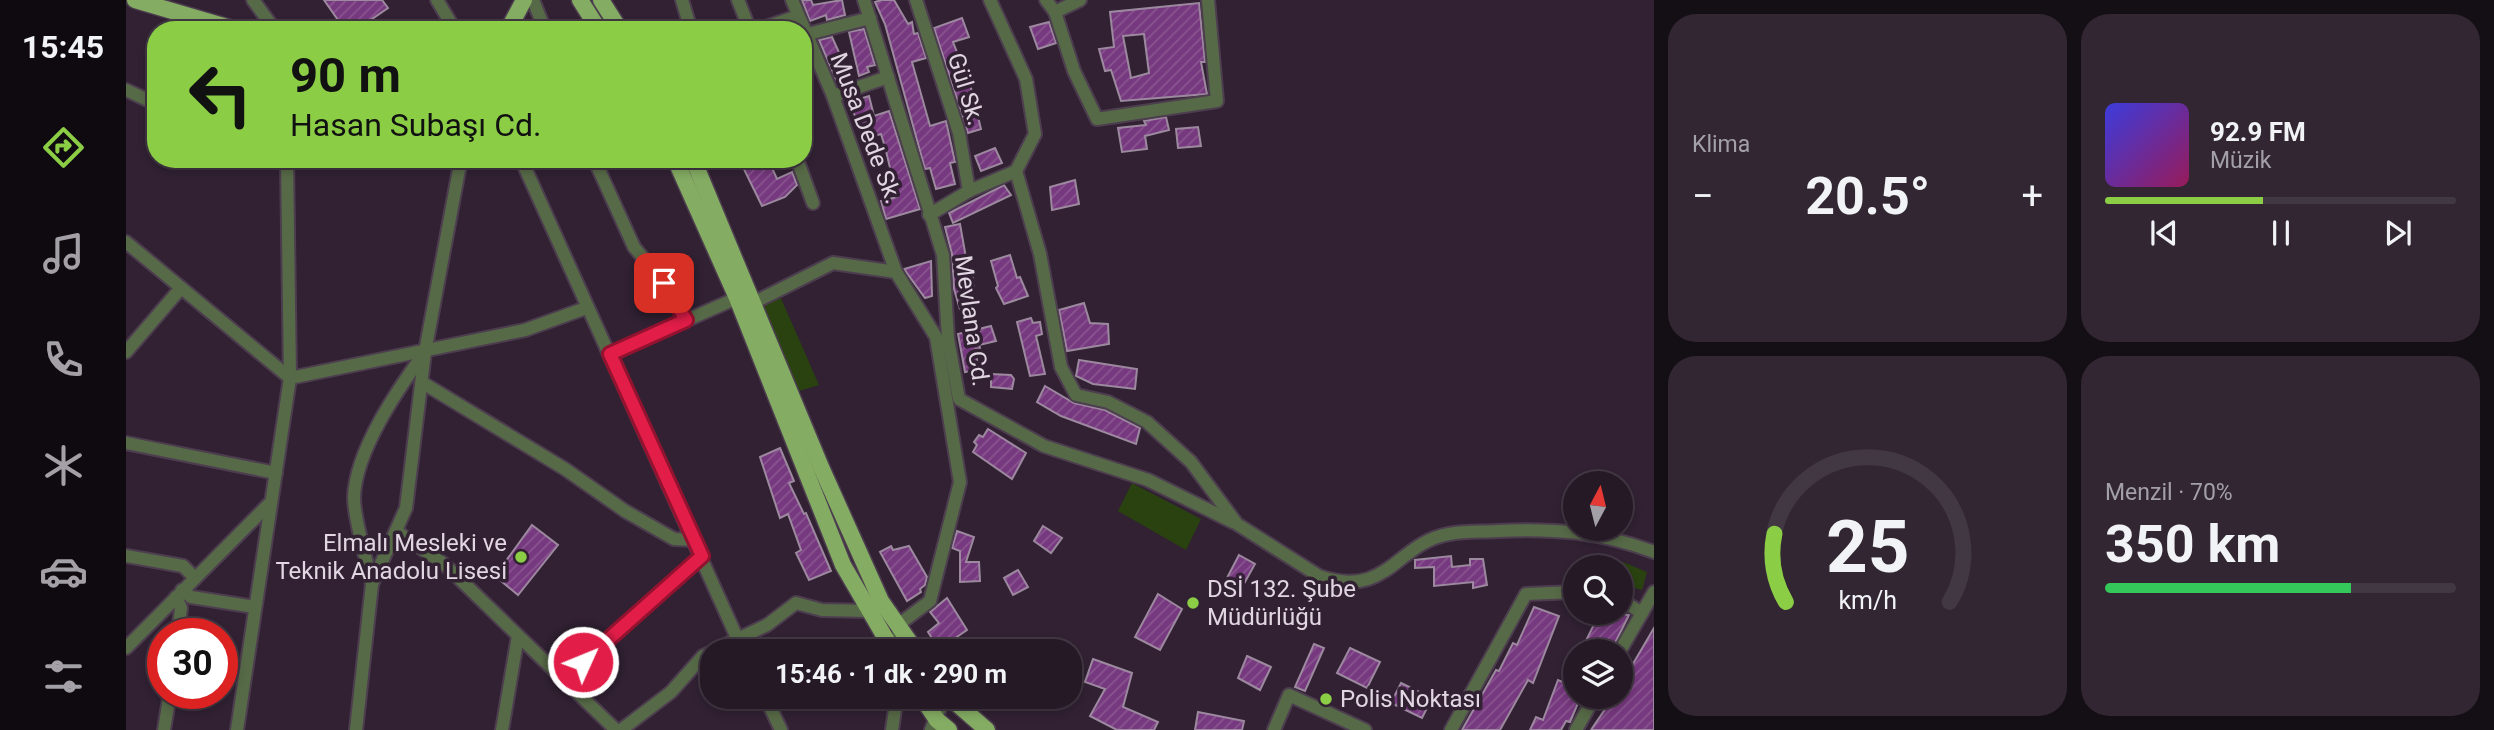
<!DOCTYPE html>
<html lang="tr">
<meta charset="utf-8">
<style>
body{margin:0;font-family:Roboto,sans-serif;background:#312632;color:#f1f3f6;height:100vh;display:flex;flex-direction:column;font-size:26px;white-space:nowrap}
*{box-sizing:border-box;margin:0}
p{font-size:23px;color:#a3a0a7}
.icon{flex:none;width:38px;height:38px;fill:none;stroke:currentColor;stroke-width:2;stroke-linecap:round;stroke-linejoin:round}
.map{position:relative;flex:1;overflow:hidden}
.panel{display:flex;flex-direction:column;gap:14px;padding:14px;background:#140e15;width:840px}
.panel>*{flex:none}
.guide{position:absolute;left:21px;top:21px;width:665px;height:147px;border-radius:28px;box-shadow:0 4px 10px #0003,0 0 0 2px #423843;background:#8bce46;color:#111;overflow:hidden}
.needle{width:46px;rotate:7deg}
.controls{position:absolute;left:1437px;top:471px;display:grid;gap:14px}
.controls a{display:grid;place-items:center;width:70px;height:70px;border-radius:50%;background:#251926;box-shadow:0 4px 10px #0003,0 0 0 2px #423843;font-size:35px}
.speed{position:absolute;left:21px;top:618px;display:flex;gap:14px;font-size:35px;font-weight:700;text-align:center}
.speed>*{display:grid;place-content:center;width:91px;height:91px;border-radius:50%;background:#251926;box-shadow:0 4px 10px #0003,0 0 0 2px #423843;line-height:1}
.speed .limit{border:10px solid #d22;background:#fff;color:#111}
.pin{position:absolute;display:grid;place-items:center;width:60px;height:60px;color:#fff;margin:-30px;border-radius:14px;box-shadow:0 4px 10px #0006}
.me{position:absolute;width:77px;margin:-38px;rotate:46deg;stroke-linejoin:round;filter:drop-shadow(0 0 5px #0008)}
.turn{display:flex;align-items:center;gap:24px;height:147px;padding:0 28px;font-size:32px}
.turn .icon{width:91px;height:91px;stroke-width:2.5}
.turn b{display:block;font-size:49px;line-height:60px}
.big{font-size:52px;font-weight:700;line-height:1.1}
.panel .card{flex:1;display:flex;flex-direction:column;justify-content:center;gap:10px;min-width:0;padding:0 24px;border-radius:28px;background:#312632}
.panel .dial{align-items:center;gap:0}
.dial svg{height:182px;overflow:visible;fill:none;stroke:#423843;stroke-width:7;stroke-linecap:round;text-anchor:middle}
.dial text{fill:#f1f3f6;stroke:none}
.song{display:flex;align-items:center;gap:21px}
.cover{width:84px;height:84px;border-radius:10px;background:linear-gradient(135deg,hsl(240 70% 55%),hsl(330 70% 35%))}
.played{height:7px;border-radius:4px;background:linear-gradient(90deg,#8bce46 45%,#423843 45%)}
.keys{display:flex;justify-content:space-around;direction:ltr}
.heat{display:flex;justify-content:space-between;align-items:center;font-size:38px;direction:ltr}
.charge{height:10px;border-radius:5px;background:linear-gradient(90deg,#34c759 70%,#423843 0)}
.panel .tiles{flex:1;display:grid;gap:14px;grid-template-columns:repeat(2,1fr)}
.trip{position:absolute;left:574px;top:639px;width:382px;height:70px;border-radius:28px;background:#251926;box-shadow:0 4px 10px #0003,0 0 0 2px #423843;font-weight:700;line-height:70px;text-align:center}
main{display:flex;flex:1;min-height:0}
.tabs{display:flex;flex-direction:column;width:126px;justify-content:space-around;align-items:center;background:#0f0a0f;color:#a3a0a7}
.tabs .icon{width:49px;height:49px}
.tabs .active{color:#8bce46}
.tabs b{font-size:32px;color:#f1f3f6}
.map>svg:first-child{display:block}
.park{fill:#29420f}
.building{fill:url(#building-hatch);stroke:#9d899f;stroke-width:2;fill-rule:evenodd}
.lines{fill:none;stroke-linecap:round;stroke-linejoin:round}
.minor-casing{stroke:#4d3e4f;stroke-width:16}
.major-casing{stroke:#4d3e4f;stroke-width:19}
.minor{stroke:#576a47;stroke-width:12}
.major{stroke:#84ac63;stroke-width:16}
.route-casing{stroke:#92132f;stroke-width:18}
.route{stroke:#e11d48;stroke-width:12}
.poi-dot{fill:#8bce46;stroke:#312133;stroke-width:2.5}
.labels{text-anchor:middle;dominant-baseline:central;stroke-width:7;stroke-linejoin:round;paint-order:stroke}
.street-label{font-size:24px;fill:#e1d6e2;stroke:#312133}
.poi-label{font-size:24px;fill:#e1d6e2;stroke:#312133;text-anchor:start}
</style>
<main>
<nav class="tabs">
<b>15:45</b>
<svg class="icon active" aria-label="directions" viewBox="0 0 24 24"><path d="M12 3l9 9-9 9-9-9zM9 14v-3h6M13 9l2 2-2 2"/></svg>
<svg class="icon" aria-label="music" viewBox="0 0 24 24"><path d="M9 18V5l10-2v13"/><circle cx="6" cy="18" r="3"/><circle cx="16" cy="16" r="3"/></svg>
<svg class="icon" aria-label="phone" viewBox="0 0 24 24"><path d="M5 4h4l2 5-3 2q2 4 5 5l2-3 5 2v4C11 20 4 13 5 4z"/></svg>
<svg class="icon" aria-label="climate" viewBox="0 0 24 24"><path d="M12 3v18M4 7l16 10M4 17L20 7"/></svg>
<svg class="icon" aria-label="car" viewBox="0 0 24 24"><path d="M5 17H2v-5l4-1 3-4h7l3 4 3 1v5h-3M9 17h6M6 11h13"/><circle cx="7" cy="17" r="2"/><circle cx="17" cy="17" r="2"/></svg>
<svg class="icon" aria-label="filters" viewBox="0 0 24 24"><path d="M4 7h16M4 17h16"/><circle cx="9" cy="7" r="2"/><circle cx="15" cy="17" r="2"/></svg>
</nav>
<div class="map">
<svg width="1528" height="730" viewBox="0 0 1528 730">
<defs>
<pattern id="building-hatch" width="6" height="6" patternUnits="userSpaceOnUse" patternTransform="scale(1.75)"><rect width="6" height="6" fill="#76387e"/><path d="M-1 1l2-2M0 6l6-6M5 7l2-2" fill="none" stroke="#895490"/></pattern>
</defs>
<rect width="100%" height="100%" fill="#312133"/>
<g class="park">
<polygon points="654,296 693,385 670,392 633,306"/>
<polygon points="1006,483 1075,519 1060,550 992,511"/>
<polygon points="1476,560 1497,562 1521,572 1516,590 1495,584 1494,567 1476,567"/>
</g>
<g class="building">
<polygon points="198,0 256,0 262,8 230,30 219,30"/>
<polygon points="676,0 685,0 687,5 716,0 719,15 701,20 700,15 684,21"/>
<polygon points="755,0 768,0 782,24 786,22 788,34 792,33 800,58 786,62 804,126 820,121 829,162 824,163 829,184 810,189 804,168 799,169 759,24 749,2"/>
<path d="M1073,3L1079,62H1075L1081,94L995,101L985,70L979,71L973,49L988,47L984,12ZM1018,34L1023,73L1005,78L997,36Z"/>
<polygon points="836,18 843,37 827,42 845,88 855,129 842,133 808,28"/>
<polygon points="923,22 930,43 912,49 904,27"/>
<polygon points="738,29 749,65 741,67 743,72 733,76 723,32"/>
<polygon points="706,37 725,79 712,84 693,40"/>
<polygon points="743,96 748,116 763,111 794,209 760,219 755,201 771,197 759,147 755,134 737,139 724,102"/>
<polygon points="1040,117 1043,130 1019,136 1021,149 996,152 992,128 1020,125 1018,121"/>
<polygon points="1072,127 1075,146 1052,148 1050,129"/>
<polygon points="869,148 876,163 855,171 849,156"/>
<polygon points="613,159 642,159 651,179 666,172 671,185 659,197 636,206"/>
<polygon points="949,180 953,204 926,210 924,187"/>
<polygon points="878,185 885,195 827,223 823,213"/>
<polygon points="834,224 842,269 845,268 848,286 844,287 849,311 835,313 828,289 826,254 819,227"/>
<polygon points="884,255 891,278 894,277 902,296 878,304 870,288 872,286 865,261"/>
<polygon points="805,261 806,296 799,298 778,269"/>
<polygon points="958,303 964,323 982,324 983,344 941,351 933,310"/>
<polygon points="905,318 907,323 914,322 916,334 910,336 919,374 904,376 891,322"/>
<polygon points="865,326 870,341 853,345 854,348 850,349 852,370 839,372 832,334"/>
<polygon points="953,360 1011,369 1009,389 967,384 950,376"/>
<polygon points="865,374 885,375 888,379 886,389 865,387"/>
<polygon points="919,386 948,403 979,410 1014,428 1010,444 935,416 911,402"/>
<polygon points="862,429 900,453 886,479 847,452 851,445 848,442 853,435 857,437"/>
<polygon points="654,448 668,481 663,483 678,514 680,513 705,571 683,580 670,553 675,550 662,514 654,518 634,457"/>
<polygon points="406,525 432,545 392,595 369,576"/>
<polygon points="917,526 936,538 925,553 908,541"/>
<polygon points="831,531 848,537 840,562 853,562 854,581 834,582 834,551 826,548"/>
<polygon points="765,546 767,550 783,546 801,577 799,585 794,589 795,592 781,601 754,552"/>
<polygon points="1113,555 1129,564 1115,589 1100,580"/>
<polygon points="1325,556 1326,567 1344,565 1344,559 1357,559 1361,585 1347,588 1347,582 1308,586 1308,567 1289,568 1289,560"/>
<polygon points="892,570 902,587 887,595 878,578"/>
<polygon points="1032,594 1056,609 1034,650 1009,637"/>
<polygon points="821,598 841,630 813,649 802,632 813,623 804,612"/>
<polygon points="1408,607 1433,616 1407,683 1402,680 1374,730 1336,730 1370,670 1373,671 1387,643 1391,645"/>
<polygon points="1474,612 1503,615 1485,651 1455,651"/>
<polygon points="1528,628 1528,730 1465,730 1488,696 1494,696 1494,686"/>
<polygon points="1188,644 1198,648 1179,691 1169,687"/>
<polygon points="1224,648 1254,662 1241,688 1211,673"/>
<polygon points="1121,656 1145,667 1134,690 1112,678"/>
<polygon points="967,659 1006,673 997,707 1032,722 1028,730 991,730 964,716 979,689 959,682"/>
<polygon points="1448,659 1449,696 1455,696 1444,722 1440,721 1435,730 1404,730 1410,717 1417,720 1432,680 1439,683"/>
<polygon points="1275,683 1306,698 1296,718 1265,703"/>
<polygon points="1072,712 1118,721 1116,730 1069,730"/>
</g>
<g class="lines">
<g class="minor-casing">
<g id="minor">
<polyline points="127,0 149,30"/>
<polyline points="311,0 329,30"/>
<polyline points="407,0 419,30"/>
<polyline points="556,0 565,30"/>
<polyline points="612,0 624,30"/>
<polyline points="666,0 707,96 770,272"/>
<polyline points="738,0 817,255 822,339 833,399 918,446 1022,480 1107,522"/>
<polyline points="790,0 833,133 843,191"/>
<path d="M864,0L900,79L909,134L890,171L914,254L935,367L950,395L982,402L1021,422L1065,462L1111,524L1193,576C1262,600 1270,543 1323,534C1339,531 1356,532 1371,531C1428,528 1475,532 1528,552"/>
<polyline points="920,0 929,12 948,71 971,119 1091,101 1082,0"/>
<polyline points="929,12 954,0"/>
<polyline points="631,30 672,16"/>
<polyline points="682,34 744,18"/>
<polyline points="0,90 30,104"/>
<polyline points="707,96 762,77"/>
<polyline points="395,159 617,651"/>
<polyline points="468,159 508,247 538,283 560,320"/>
<polyline points="671,159 687,203"/>
<polyline points="803,215 843,191 890,171"/>
<polyline points="0,242 164,378 399,330 460,308"/>
<polyline points="627,303 707,263 770,272 810,337 834,482 804,601 772,625 774,651"/>
<polyline points="0,352 55,288"/>
<polyline points="484,354 611,298"/>
<polyline points="297,383 439,469 499,511 548,539 568,540"/>
<polyline points="0,443 150,473"/>
<polyline points="270,531 318,564 490,730"/>
<polyline points="0,556 57,566 69,578"/>
<path d="M246,584C241,561 228,520 228,498C229,451 272,389 299,352"/>
<polyline points="56,590 65,597 129,607"/>
<polyline points="50,597 55,608 52,634"/>
<polyline points="1494,599 1516,613"/>
<polyline points="0,648 145,502"/>
<polyline points="587,651 641,625 670,603 696,610 744,611"/>
<polyline points="1494,651 1528,592"/>
<polyline points="438,680 576,556"/>
<polyline points="639,696 655,730"/>
<polyline points="38,730 44,693"/>
<polyline points="111,730 164,378 161,159"/>
<polyline points="230,730 246,584 280,508 299,352 335,159"/>
<polyline points="376,730 392,636"/>
<polyline points="495,730 545,692 577,656 586,652"/>
<polyline points="766,730 771,696"/>
<polyline points="805,730 819,696"/>
<polyline points="1148,730 1163,695 1239,730"/>
<polyline points="1325,730 1400,594 1449,592"/>
<polyline points="1450,730 1469,696"/>
</g>
</g>
<g class="major-casing">
<g id="major">
<polyline points="9,0 111,30"/>
<polyline points="454,0 473,30"/>
<polyline points="475,0 494,30"/>
<polyline points="382,30 398,0"/>
<polyline points="549,159 611,298 717,565 767,651"/>
<polyline points="567,159 695,467 755,601 790,651"/>
<polyline points="795,696 811,720 823,730"/>
<polyline points="822,696 861,730"/>
</g>
</g>
<use href="#minor" class="minor"/>
<use href="#major" class="major"/>
</g>
<g class="lines">
<g class="route-casing">
<polyline id="route" points="457,662 576,556 484,354 560,320 538,283"/>
</g>
<use href="#route" class="route"/>
</g>
<g class="poi-dot">
<circle cx="395" cy="557" r="7"/>
<circle cx="1067" cy="603" r="7"/>
<circle cx="1200" cy="699" r="7"/>
</g>
<g class="labels">
<g class="street-label">
<text transform="translate(840 89) rotate(73)">Gül Sk.</text>
<text transform="translate(740 128) rotate(69)">Musa Dede Sk.</text>
<text transform="translate(846 321) rotate(82)">Mevlana Cd.</text>
</g>
<g class="poi-label">
<text x="381" y="543" text-anchor="end">Elmalı Mesleki ve<tspan x="381" dy="28">Teknik Anadolu Lisesi</tspan></text>
<text x="1081" y="589">DSİ 132. Şube<tspan x="1081" dy="28">Müdürlüğü</tspan></text>
<text x="1214" y="699">Polis Noktası</text>
</g>
</g>
</svg>
<div class="controls">
<a><svg class="needle" viewBox="-14 -14 28 28"><path d="M0-13l5 13h-10z" fill="#e53935"/><path d="M0 13l5-13h-10z" fill="#a3a0a7"/></svg></a>
<a><svg class="icon" aria-label="search" viewBox="0 0 24 24"><circle cx="10" cy="10" r="6"/><path d="M15 15l6 6"/></svg></a>
<a><svg class="icon" aria-label="layers" viewBox="0 0 24 24"><path d="M12 4l9 5-9 5-9-5zM3 14l9 5 9-5"/></svg></a>
</div>
<div class="speed"><div class="limit">30</div></div>
<div class="pin" style="left:538px;top:283px;background:#d93025"><svg class="icon" aria-label="arrive" viewBox="0 0 24 24"><path d="M6 21V4h12l-3 4 3 4H6"/></svg></div>
<svg class="me" style="left:457px;top:662px" viewBox="-20 -20 40 40"><circle r="17" fill="#e11d48" stroke="#fff" stroke-width="3"/><path d="M0-11L8 9 0 5-8 9z" fill="#fff"/></svg>
<div class="trip">15:46 · 1 dk · 290 m</div>
<div class="guide">
<div class="turn"><svg class="icon" aria-label="left" viewBox="0 0 24 24"><path d="M17 20v-9H6M10 6l-5 5 5 5"/></svg><div><b>90 m</b>Hasan Subaşı Cd.</div></div>
</div>
</div>
<section class="panel">
<div class="tiles">
<div class="card"><p>Klima</p>
<div class="heat"><a>−</a><b class="big">20.5°</b><a>+</a></div>
</div>
<div class="card">
<div class="song"><i class="cover"></i><div><b>92.9 FM</b><p>Müzik</p></div></div>
<div class="played"></div>
<div class="keys"><svg class="icon" aria-label="previous" viewBox="0 0 24 24"><path d="M18 5L8 12l10 7zM5 5v14"/></svg><svg class="icon" aria-label="pause" viewBox="0 0 24 24"><path d="M8 5v14M16 5v14"/></svg><svg class="icon" aria-label="next" viewBox="0 0 24 24"><path d="M6 5l10 7-10 7zM19 5v14"/></svg></div>
</div>
<div class="card dial"><svg viewBox="0 0 100 80">
<path d="M14 69A42 42 0 1 1 86 69"/>
<path d="M14 69A42 42 0 0 1 9 39" stroke="#8bce46"/>
<text x="50" y="56" font-size="32" font-weight="700">25</text>
<text x="50" y="72" font-size="11">km/h</text>
</svg></div>
<div class="card"><p>Menzil · 70%</p><b class="big">350 km</b><div class="charge"></div></div>
</div>
</section>
</main>
